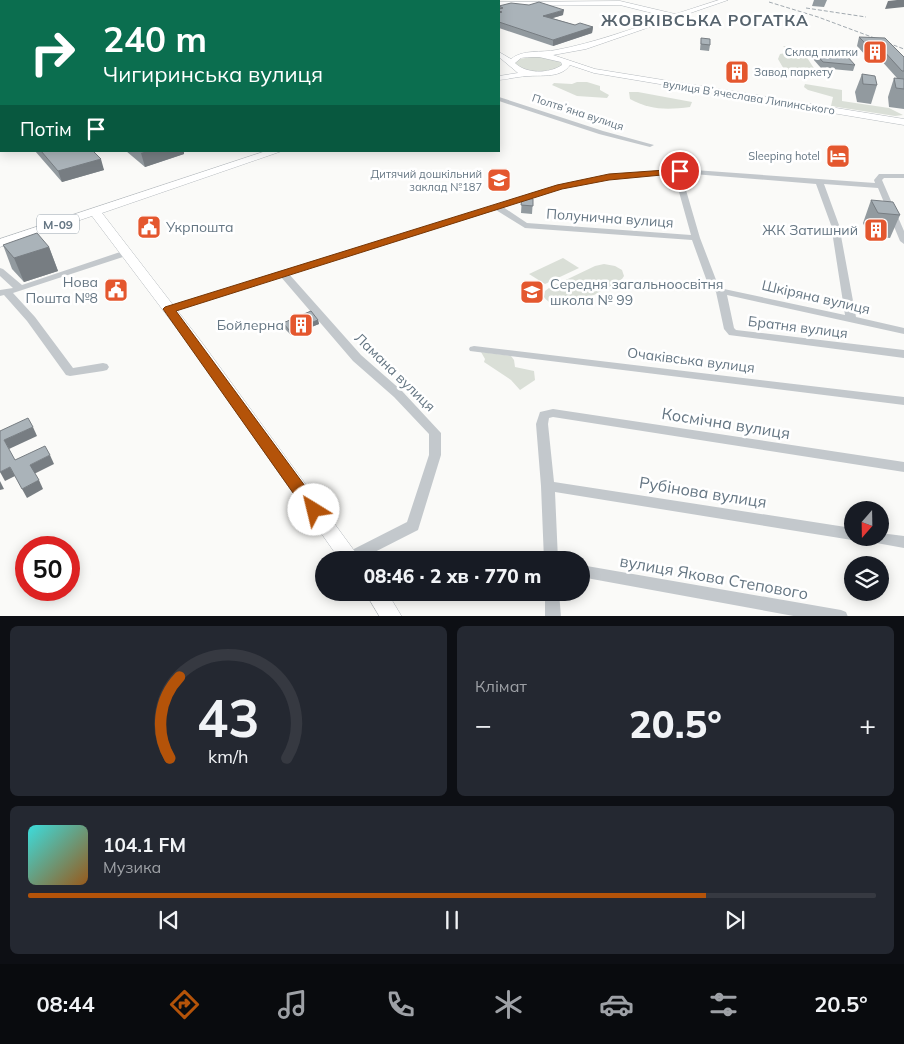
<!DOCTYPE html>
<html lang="uk">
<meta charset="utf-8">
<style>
body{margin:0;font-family:Mulish,sans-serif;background:#242831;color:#f1f3f6;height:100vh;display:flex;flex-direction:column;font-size:19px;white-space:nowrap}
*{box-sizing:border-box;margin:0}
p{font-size:16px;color:#9ea1a6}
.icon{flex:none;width:28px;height:28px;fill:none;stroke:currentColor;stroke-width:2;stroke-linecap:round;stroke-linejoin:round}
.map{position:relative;height:616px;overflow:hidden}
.panel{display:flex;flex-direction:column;gap:10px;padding:10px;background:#0d0f14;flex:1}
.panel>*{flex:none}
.guide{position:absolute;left:0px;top:0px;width:500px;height:152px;box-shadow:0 2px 12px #0003;background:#0b6e4f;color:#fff;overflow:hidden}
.needle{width:32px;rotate:200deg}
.fabs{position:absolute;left:844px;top:501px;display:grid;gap:10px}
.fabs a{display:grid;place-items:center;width:45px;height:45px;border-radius:50%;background:#171b24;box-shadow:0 2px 12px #0003;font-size:25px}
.speed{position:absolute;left:15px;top:536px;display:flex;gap:10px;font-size:25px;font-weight:700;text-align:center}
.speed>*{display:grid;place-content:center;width:65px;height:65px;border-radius:50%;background:#171b24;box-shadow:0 2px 12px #0003;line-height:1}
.speed .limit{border:8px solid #d22;background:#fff;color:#111}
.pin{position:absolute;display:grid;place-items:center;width:42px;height:42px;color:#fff;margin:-21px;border:2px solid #fff;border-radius:50%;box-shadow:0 1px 5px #0007}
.me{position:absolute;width:55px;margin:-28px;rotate:324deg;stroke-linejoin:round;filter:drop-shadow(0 0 4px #0008)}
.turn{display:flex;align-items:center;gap:18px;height:105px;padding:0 20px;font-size:22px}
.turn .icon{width:65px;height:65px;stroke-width:2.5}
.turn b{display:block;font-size:35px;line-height:42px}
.then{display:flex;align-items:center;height:48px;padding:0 20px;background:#0003;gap:10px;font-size:19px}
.big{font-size:38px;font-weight:800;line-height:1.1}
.panel .widget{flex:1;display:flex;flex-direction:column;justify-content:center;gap:8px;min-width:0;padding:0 18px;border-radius:8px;background:#242831}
.panel .dial{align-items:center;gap:0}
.dial svg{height:130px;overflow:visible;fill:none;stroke:#363941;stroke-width:7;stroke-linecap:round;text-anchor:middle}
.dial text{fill:#f1f3f6;stroke:none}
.song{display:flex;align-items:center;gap:15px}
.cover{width:60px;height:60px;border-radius:8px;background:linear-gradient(135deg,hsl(180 70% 55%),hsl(30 70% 35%))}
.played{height:5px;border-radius:2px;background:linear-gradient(90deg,#b45309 80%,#363941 80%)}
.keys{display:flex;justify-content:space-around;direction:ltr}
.heat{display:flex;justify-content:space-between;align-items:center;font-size:28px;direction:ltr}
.panel .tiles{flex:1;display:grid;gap:10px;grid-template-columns:1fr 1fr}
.widget:last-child{grid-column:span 2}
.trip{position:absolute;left:315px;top:551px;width:275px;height:50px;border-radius:25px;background:#171b24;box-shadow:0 2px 12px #0003;font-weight:800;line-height:50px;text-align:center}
.menu{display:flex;height:80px;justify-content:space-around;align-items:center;background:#090b0e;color:#9ea1a6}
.menu .icon{width:35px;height:35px}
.menu .current{color:#b45309}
.menu b{font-size:22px;color:#f1f3f6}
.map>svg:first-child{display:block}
.green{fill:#dadfd7}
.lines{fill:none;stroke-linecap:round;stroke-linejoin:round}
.major-casing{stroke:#b5babe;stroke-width:1}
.minor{fill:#c3c8cc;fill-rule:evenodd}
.major{fill:#fff;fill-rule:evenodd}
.rail{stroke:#a2aab0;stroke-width:1;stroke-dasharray:4 2;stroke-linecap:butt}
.wall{fill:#929a9f}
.shaded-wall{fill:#777d82}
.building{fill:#aab3b9;stroke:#777d82}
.route{fill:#b45309;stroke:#753606}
.labels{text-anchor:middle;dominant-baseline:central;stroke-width:5;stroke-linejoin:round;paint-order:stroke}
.far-poi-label{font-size:11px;fill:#657683;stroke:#fff;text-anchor:end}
.far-street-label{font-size:11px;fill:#657683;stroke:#fff}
.shield{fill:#fff;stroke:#939fa8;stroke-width:1}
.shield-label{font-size:12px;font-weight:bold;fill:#657683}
.street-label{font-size:14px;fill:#657683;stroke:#fff}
.poi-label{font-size:14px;fill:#657683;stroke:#fff;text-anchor:end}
.far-district-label{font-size:16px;font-weight:bold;letter-spacing:1px;fill:#57646e;stroke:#fff}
.near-street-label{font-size:16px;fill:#657683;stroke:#fff}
</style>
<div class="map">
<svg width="904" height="617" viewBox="0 0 904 617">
<rect width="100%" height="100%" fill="#fafaf8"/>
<g class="green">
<polygon points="783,46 789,47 791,52 806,56 817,73 802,74 785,71 778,59 780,54 786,53 786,49"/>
<path d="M538,56L558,60L562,65L558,69C540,72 530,75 515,63L519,59Z"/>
<polygon points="577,82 587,82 600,86 600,90 609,95 607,98 577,96 552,85 554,83 572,84"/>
<polygon points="805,84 842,90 842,101 889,108 903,115 895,116 831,106 833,97 808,90 804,87"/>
<path d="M629,92H638L692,102L690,107C667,110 650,110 630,99Z"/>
<polygon points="563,258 579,268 545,284 529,274"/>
<path d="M604,264L615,266L622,270L624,276L622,279C606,289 559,319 544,297L545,291L549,288L595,266Z"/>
<polygon points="481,352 511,356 514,360 515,367 534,371 535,380 520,390 511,380 484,362 485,359"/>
</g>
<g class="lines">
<g class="major-casing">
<g id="major">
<polygon points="438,0 453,0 453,1 439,1"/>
<path d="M719,0H728L586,49L553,55L595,69L904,119V125L594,73L570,65C561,78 543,75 530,76C520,76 509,79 499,80V76L518,73L499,57V52L511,59C523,49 542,53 556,50C594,43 631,29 668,17L620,5L499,6V2L620,1L675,14ZM528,57H539L561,62L562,65C549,74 526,74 515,63L521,58Z"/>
<polygon points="266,151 282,151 102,213 200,340 361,560 340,560 190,346 92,216 0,247 0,239"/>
<polygon points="365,592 387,592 402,617 380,617"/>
</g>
</g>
<g class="minor">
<polygon points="1,60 1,64 0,65 0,61"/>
<polygon points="499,97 603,131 654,145 650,147 599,134 499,101"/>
<path d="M680,169L875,183L874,180L879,174H904V178H884L882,180L904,231V244L900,241L878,188L824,184L839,225L856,317L904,328V334L727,295L734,328L736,330L904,350V358L729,335L724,329L716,292L709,287L692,240L525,228L496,210L289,274L361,355L402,391L441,433V455L418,530L359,560H343L342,558L344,554L407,522L429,455V434L394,397L353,361L281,277L173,311H165L164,309L165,307L557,185L609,175ZM681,173L816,184L831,225L845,315L724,289L718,285L700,238ZM674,174L691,235L527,223L503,207L562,189L609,179Z"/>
<polygon points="126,250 131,253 129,255 13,293 35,317 73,368 103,363 107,364 109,367 107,370 103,371 70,376 66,375 27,321 4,295 0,296 0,290 13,288 0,276 0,268 3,269 22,285"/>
<polygon points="474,346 904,397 904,405 470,351 469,349 470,347"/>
<polygon points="553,409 904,462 904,472 553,417 549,418 548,424 554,482 852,528 852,538 857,538 852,540 555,492 558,560 544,560 541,486 536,424 540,412"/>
<polygon points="880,533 904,536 904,548 871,542 869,538 880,538"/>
<polygon points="581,565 841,610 846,612 848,617 799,617 581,577"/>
<polygon points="545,592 559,592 561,617 545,617"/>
</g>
<use href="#major" class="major"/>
<g class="rail">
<polyline points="769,2 818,17 904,49"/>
<polyline points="806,8 866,17"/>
</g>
</g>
<g class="wall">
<polygon points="814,0 827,0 824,7 812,6"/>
<polygon points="499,6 563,15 552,18 575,25 593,27 592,33 553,46 499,28"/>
<polygon points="859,37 904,57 904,109 889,107 888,97 894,78 897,78 879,58 868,58 857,46"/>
<polygon points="701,38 710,45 709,51 700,50"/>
<polygon points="815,53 855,65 853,71 821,68 813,59"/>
<polygon points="862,74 877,85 871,104 857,102 855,92"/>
<polygon points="35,151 93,151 104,170 62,182"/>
<polygon points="126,151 184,151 184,154 145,167"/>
<polygon points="522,198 533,199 532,214 521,213"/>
<polygon points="871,200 900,215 890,238 869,236 863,223"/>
<polygon points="3,245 49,247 58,271 24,282 12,269"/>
<polygon points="318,320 319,324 291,335 283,327 283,323"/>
</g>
<g class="shaded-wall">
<polygon points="897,0 904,0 904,7 885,9 888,1"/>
<polygon points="564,10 563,15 543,21 543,16"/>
<polygon points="593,27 592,33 553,46 553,40"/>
<polygon points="147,151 184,151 184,154 145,167 141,153"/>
<polygon points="101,159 104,170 62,182 58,171"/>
<polygon points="49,247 58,271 24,282 14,258"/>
<polygon points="318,320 319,324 291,335 290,331"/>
<polygon points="33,427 37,436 9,449 4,440"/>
<polygon points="50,455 54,464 34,474 30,465"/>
<polygon points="10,467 15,476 5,481 0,472"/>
<polygon points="39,480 43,489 27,498 22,489"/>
<polygon points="0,481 4,489 0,490"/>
</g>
<g class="building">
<polygon points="539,2 564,10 543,16 575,25 580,23 593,27 553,40 499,22 499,13 502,12 499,11 499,9 503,8 499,6 511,3 529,5"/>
<polygon points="859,37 885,38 904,57 904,71 902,71 882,49 871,49"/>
<polygon points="701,38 710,39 710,45 701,44"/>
<polygon points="815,53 846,55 855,65 823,62"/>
<polygon points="862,74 875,76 877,85 863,84"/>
<polygon points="894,78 904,79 904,89 896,88"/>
<polygon points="41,151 93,151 101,159 58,171"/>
<polygon points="522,198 533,199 533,206 521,205"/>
<polygon points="871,200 893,202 900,215 878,213"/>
<polygon points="37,233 49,247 14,258 3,245"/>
<polygon points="311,311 318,320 290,331 283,323"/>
<polygon points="28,418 33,427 4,440 15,460 45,446 50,455 30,465 39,480 22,489 10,467 0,472 0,431"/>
</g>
<polygon class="route" points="680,169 683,169 683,173 609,180 562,189 176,311 319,505 321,510 319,514 314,516 308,514 163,309 165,307 557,185 609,174"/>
<defs>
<g id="building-square" transform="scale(1.25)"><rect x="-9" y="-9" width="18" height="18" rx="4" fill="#e4572e" stroke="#fff"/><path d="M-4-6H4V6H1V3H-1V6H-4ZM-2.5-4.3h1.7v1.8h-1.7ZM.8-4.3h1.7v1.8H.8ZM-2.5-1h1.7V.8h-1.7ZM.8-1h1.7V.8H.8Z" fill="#fff"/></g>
<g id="hotel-square" transform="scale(1.25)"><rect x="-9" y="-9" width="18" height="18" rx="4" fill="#e4572e" stroke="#fff"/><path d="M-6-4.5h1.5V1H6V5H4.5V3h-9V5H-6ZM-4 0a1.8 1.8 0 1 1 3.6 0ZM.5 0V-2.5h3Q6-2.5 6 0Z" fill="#fff"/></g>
<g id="school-square" transform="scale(1.25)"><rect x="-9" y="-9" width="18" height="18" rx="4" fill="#e4572e" stroke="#fff"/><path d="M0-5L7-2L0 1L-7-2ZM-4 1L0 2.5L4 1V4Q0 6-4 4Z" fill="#fff"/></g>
<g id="civic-square" transform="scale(1.25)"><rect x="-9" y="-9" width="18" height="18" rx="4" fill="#e4572e" stroke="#fff"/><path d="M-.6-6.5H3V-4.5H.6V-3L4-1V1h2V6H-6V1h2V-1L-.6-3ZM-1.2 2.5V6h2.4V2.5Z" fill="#fff"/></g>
</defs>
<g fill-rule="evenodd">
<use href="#building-square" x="875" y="52"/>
<use href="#building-square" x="737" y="72"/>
<use href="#hotel-square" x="838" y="156"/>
<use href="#school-square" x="499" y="180"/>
<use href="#civic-square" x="149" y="227"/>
<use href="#building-square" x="876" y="230"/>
<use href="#civic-square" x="116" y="290"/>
<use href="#school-square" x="532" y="292"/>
<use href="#building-square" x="301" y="325"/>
</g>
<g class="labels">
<g class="far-poi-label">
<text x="858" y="52">Склад плитки</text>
<text x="754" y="72" text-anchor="start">Завод паркету</text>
<text x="820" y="156">Sleeping hotel</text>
<text x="482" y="174">Дитячий дошкільний<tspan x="482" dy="13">заклад №187</tspan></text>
</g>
<g class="far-street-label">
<text transform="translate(749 97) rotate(9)">вулиця Вʼячеслава Липинського</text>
<text transform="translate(578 112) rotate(18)">Полтвʼяна вулиця</text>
</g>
<rect class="shield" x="37" y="214.5" width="42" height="19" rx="4"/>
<g class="shield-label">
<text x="58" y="224">М-09</text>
</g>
<g class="street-label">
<text transform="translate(610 218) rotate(4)">Полунична вулиця</text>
<text transform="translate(816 297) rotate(13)">Шкіряна вулиця</text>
<text transform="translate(798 327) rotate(7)">Братня вулиця</text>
<text transform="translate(691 360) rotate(7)">Очаківська вулиця</text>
<text transform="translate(395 372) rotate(44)">Ламана вулиця</text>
</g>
<g class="poi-label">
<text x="166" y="227" text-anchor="start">Укрпошта</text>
<text x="858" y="230">ЖК Затишний</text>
<text x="98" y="282">Нова<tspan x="98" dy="16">Пошта №8</tspan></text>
<text x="550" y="284" text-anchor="start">Середня загальноосвітня<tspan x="550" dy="16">школа № 99</tspan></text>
<text x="284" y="325">Бойлерна</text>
</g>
<g class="far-district-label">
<text x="705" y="20">ЖОВКІВСЬКА РОГАТКА</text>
</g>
<g class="near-street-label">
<text transform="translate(726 423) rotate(9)">Космічна вулиця</text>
<text transform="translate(703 492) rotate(9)">Рубінова вулиця</text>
<text transform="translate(714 577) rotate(10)">вулиця Якова Степового</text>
</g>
</g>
</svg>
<div class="fabs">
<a><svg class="needle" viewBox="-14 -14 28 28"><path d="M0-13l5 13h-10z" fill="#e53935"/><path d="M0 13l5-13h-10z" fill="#9ea1a6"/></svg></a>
<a><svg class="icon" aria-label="layers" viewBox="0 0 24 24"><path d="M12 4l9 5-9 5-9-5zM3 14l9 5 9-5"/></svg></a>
</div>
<div class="speed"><div class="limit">50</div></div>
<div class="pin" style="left:680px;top:171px;background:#d93025"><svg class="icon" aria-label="arrive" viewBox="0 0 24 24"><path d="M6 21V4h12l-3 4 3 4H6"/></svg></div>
<svg class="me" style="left:314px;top:510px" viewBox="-20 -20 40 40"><circle r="19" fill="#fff"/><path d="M0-13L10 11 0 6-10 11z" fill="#b45309"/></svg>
<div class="trip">08:46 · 2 хв · 770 m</div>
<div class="guide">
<div class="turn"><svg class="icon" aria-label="right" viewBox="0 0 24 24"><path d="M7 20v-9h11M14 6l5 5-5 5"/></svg><div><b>240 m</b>Чигиринська вулиця</div></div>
<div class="then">Потім<svg class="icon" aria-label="arrive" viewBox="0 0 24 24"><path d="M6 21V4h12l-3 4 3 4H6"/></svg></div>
</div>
</div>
<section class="panel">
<div class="tiles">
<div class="widget dial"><svg viewBox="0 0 100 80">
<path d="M14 69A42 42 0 1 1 86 69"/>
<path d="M14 69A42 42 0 0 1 20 19" stroke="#b45309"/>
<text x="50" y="56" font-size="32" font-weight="700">43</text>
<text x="50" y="72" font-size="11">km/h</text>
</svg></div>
<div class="widget"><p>Клімат</p>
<div class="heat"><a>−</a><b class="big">20.5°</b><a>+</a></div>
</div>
<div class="widget">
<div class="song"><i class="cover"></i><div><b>104.1 FM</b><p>Музика</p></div></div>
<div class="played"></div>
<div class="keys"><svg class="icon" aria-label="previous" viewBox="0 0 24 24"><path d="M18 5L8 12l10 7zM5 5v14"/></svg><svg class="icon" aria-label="pause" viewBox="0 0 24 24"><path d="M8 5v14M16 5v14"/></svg><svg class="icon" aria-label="next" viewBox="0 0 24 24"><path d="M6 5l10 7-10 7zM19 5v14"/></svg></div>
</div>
</div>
</section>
<nav class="menu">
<b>08:44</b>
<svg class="icon current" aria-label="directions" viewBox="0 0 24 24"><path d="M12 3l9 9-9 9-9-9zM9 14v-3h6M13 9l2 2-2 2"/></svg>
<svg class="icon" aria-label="music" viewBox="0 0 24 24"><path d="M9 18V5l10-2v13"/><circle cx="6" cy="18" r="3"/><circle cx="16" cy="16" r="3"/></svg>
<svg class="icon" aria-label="phone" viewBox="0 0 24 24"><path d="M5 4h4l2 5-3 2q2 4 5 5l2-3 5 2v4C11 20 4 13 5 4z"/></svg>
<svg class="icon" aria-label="climate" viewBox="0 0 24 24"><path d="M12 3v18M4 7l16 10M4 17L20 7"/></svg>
<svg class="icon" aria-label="car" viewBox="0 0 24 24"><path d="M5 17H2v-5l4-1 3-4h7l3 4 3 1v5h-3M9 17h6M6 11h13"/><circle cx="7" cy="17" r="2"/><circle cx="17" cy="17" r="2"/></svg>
<svg class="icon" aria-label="filters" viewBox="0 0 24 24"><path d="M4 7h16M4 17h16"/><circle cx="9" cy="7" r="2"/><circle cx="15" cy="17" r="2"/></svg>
<b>20.5°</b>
</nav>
